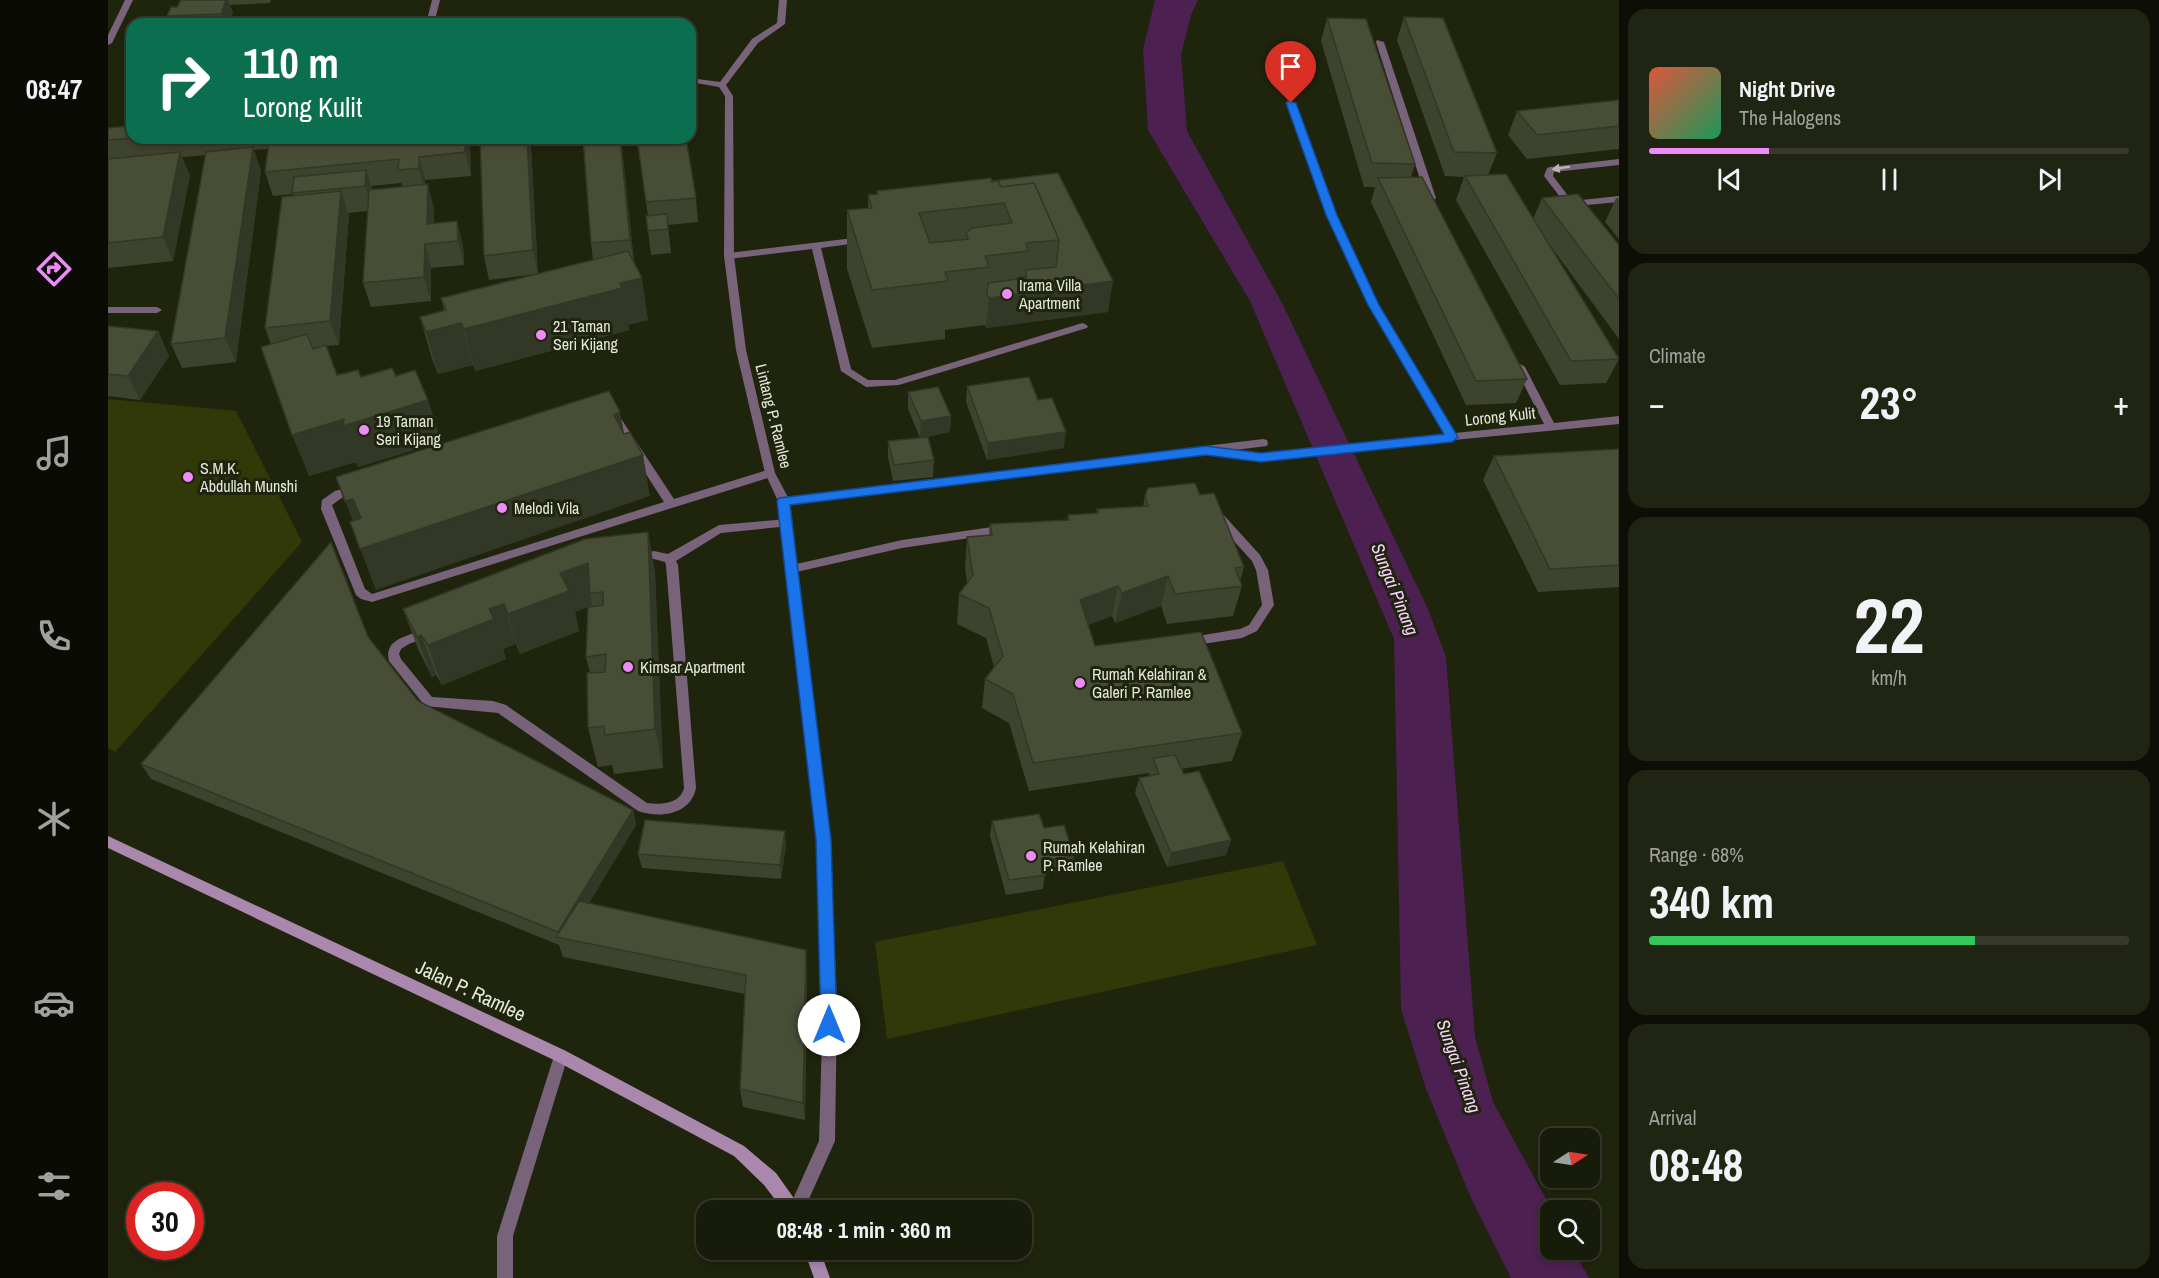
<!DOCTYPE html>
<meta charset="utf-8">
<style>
body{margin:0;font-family:"Archivo Narrow",sans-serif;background:#202413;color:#f1f3f6;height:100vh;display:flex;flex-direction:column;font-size:22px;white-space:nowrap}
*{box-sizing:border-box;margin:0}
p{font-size:20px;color:#9ea19c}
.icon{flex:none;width:33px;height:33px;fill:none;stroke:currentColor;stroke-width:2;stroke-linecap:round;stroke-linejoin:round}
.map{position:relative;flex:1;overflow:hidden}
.drawer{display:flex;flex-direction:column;gap:9px;padding:9px;background:#0d0f06;width:540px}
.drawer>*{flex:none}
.top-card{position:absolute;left:18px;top:18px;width:570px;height:126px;border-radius:18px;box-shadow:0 3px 9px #0003,0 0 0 2px #36392b;background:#0b6e4f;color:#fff;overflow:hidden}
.needle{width:39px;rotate:78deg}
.controls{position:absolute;left:1432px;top:1128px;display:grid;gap:12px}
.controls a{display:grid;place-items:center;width:60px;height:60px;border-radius:12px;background:#171b0a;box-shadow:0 3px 9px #0003,0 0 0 2px #36392b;font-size:30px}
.speed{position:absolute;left:18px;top:1182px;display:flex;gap:12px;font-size:30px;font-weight:700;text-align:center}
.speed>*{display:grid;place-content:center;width:78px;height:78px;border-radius:50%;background:#171b0a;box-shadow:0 3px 9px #0003,0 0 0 2px #36392b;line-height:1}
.speed .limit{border:9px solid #d22;background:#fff;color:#111}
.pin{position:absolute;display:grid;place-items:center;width:51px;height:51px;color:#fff;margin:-62px -26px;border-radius:50% 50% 50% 0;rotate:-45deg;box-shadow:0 0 6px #0007}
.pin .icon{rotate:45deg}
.me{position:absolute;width:66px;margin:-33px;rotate:0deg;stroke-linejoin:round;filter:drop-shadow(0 0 4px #0008)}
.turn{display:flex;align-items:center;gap:21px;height:126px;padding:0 18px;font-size:27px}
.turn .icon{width:78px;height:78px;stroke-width:2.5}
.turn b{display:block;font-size:42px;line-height:51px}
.big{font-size:45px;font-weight:800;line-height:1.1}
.drawer .tile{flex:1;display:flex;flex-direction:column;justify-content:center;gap:9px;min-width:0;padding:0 21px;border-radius:18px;background:#202413}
.drawer .dial{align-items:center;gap:0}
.dial b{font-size:78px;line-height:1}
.song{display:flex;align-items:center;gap:18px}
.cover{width:72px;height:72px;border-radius:9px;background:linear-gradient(135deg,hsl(10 70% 55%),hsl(150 70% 35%))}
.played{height:6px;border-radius:3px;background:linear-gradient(90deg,#ed8cf9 25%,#36392b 25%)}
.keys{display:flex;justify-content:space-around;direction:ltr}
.heat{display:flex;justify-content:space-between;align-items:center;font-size:33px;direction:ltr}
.charge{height:9px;border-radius:4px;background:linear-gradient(90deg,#34c759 68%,#36392b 0)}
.trip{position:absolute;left:588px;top:1200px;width:336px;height:60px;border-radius:18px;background:#171b0a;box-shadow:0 3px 9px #0003,0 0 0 2px #36392b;font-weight:800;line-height:60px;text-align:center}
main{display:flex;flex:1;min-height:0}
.tabs{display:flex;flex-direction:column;width:108px;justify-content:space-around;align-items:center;background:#090b04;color:#9ea19c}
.tabs .icon{width:42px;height:42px}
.tabs .active{color:#ed8cf9}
.tabs b{font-size:27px;color:#f1f3f6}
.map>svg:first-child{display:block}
.green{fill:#313908}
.water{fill:#4c2051}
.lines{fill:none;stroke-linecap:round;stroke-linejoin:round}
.lane{fill:#78637a;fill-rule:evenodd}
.street{fill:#78637a;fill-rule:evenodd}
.secondary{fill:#aa88ad;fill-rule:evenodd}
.wall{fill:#3e432e;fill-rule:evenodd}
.shaded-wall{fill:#323726}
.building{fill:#484e36;stroke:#323726;stroke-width:1.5;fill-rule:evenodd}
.oneway{fill:#b9b3b4}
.route{fill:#1a73e8;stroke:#114b97;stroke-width:1.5}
.poi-dot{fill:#ed8cf9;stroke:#1f240d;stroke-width:2}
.labels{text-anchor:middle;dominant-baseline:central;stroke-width:6;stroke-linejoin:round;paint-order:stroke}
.poi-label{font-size:16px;fill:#e4e8da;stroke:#1f240d;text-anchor:start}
.street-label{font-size:16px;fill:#e4e8da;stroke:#1f240d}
.water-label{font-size:18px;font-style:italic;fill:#fad1ff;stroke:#1f240d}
.near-street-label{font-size:20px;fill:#e4e8da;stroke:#1f240d}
</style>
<main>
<nav class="tabs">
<b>08:47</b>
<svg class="icon active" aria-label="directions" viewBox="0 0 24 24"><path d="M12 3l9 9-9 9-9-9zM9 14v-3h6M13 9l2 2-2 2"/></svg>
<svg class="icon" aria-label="music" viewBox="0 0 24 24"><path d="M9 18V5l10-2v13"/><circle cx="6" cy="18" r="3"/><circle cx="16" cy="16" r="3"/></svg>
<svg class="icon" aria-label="phone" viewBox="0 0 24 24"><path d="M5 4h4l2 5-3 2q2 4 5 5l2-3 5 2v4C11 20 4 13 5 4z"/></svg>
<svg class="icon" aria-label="climate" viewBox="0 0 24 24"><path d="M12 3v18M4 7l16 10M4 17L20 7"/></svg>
<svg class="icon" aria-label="car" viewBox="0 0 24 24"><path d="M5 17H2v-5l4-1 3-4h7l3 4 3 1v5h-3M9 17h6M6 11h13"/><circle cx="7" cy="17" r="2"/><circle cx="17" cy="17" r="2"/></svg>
<svg class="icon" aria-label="filters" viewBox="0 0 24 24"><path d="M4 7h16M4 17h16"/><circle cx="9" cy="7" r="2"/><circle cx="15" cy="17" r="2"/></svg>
</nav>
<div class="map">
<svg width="1511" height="1278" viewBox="0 0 1511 1278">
<rect width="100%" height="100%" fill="#1f240d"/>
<g class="green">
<polygon points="0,399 128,411 194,542 7,752 0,748"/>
<polygon points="1175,861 1209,945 779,1039 767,942"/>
</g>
<polygon class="water" points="1047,0 1090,0 1083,15 1073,55 1079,131 1175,305 1320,609 1338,657 1367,1037 1385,1102 1444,1210 1443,1250 1465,1250 1481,1278 1403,1278 1363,1198 1318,1089 1293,1009 1286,639 1142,301 1040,130 1035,49"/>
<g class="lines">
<g class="lane">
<polygon points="1511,159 1511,165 1446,172 1445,176 1464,201 1511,196 1511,202 1468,206 1468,210 1462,210 1436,176 1439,168 1442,167"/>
<polygon points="754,237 757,238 757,242 713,248 743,369 760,380 787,380 971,324 975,323 980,326 979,328 791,385 758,387 733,371 704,249 621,259 616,256 621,253"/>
<polygon points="0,307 49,307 54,310 49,313 0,313"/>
<polygon points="506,413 510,414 566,499 662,469 667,473 666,476 264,602 253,599 248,595 213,509 214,500 227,491 248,485 254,489 252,492 235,497 224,505 257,589 264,594 556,502 501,417"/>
<polygon points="1155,439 1159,440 1160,443 1159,446 1127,450 1153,454 1268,441 1273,445 1268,449 1153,462 1114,456 1109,452 676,505 670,501 676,497"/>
<polygon points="1108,510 1112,511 1152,555 1160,570 1166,605 1149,631 1134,638 1081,646 1077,644 1075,641 1077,638 1132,629 1141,625 1154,605 1148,570 1144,561 1104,517 1102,514"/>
<path d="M678,519L684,523L682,526L613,533L568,561L570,565L588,788C583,814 553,819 530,811L390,713L317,706L281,661C278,649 283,643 293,638L489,561L546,551L560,554L611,525ZM546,559L557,562L558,565L576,788C572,804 553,805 539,803L398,705L385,701L324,697L293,659L291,654L293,649L301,644L495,568Z"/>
<polygon points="898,525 902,526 904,529 902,532 794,548 684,573 678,569 684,565 794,540"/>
</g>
<g class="street">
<polygon points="17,0 25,0 4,43 0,45 0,35"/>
<polygon points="324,0 332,0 326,24 318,24"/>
<polygon points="671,0 679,0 677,24 650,43 618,85 625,96 626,256 638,350 667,473 682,501 722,840 729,1004 727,1141 696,1210 680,1210 711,1141 715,1004 708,840 670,501 657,473 628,350 616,256 617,96 611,87 582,82 582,78 612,82 644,39 669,23"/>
<polygon points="1269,40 1276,42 1328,198 1326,200 1323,201 1318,198 1268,42"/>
<polygon points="1180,101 1187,103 1228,215 1270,305 1347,433 1436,424 1407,367 1412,364 1417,367 1446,423 1511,416 1511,424 1264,448 1263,445 1264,442 1268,441 1337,434 1260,305 1218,215 1179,103"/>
<polygon points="453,1049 458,1051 460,1056 405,1236 405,1278 389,1278 389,1236 446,1056 448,1051"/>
</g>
<g class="secondary">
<polygon points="0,836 458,1051 636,1146 668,1173 690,1204 692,1210 675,1210 656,1185 626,1156 448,1061 0,848"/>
<polygon points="696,1250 712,1250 722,1278 706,1278"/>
</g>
</g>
<g class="wall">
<polygon points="73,0 163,0 162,3 122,5 125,13 121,23 137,24 63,24 59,16 69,7"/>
<polygon points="1296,17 1389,153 1380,175 1425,219 1434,198 1511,245 1511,339 1441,244 1511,359 1498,383 1452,385 1348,200 1356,177 1337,176 1289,40"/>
<polygon points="1219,18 1307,164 1303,177 1419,379 1408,403 1358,405 1263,202 1267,187 1256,187 1213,41"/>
<polygon points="1511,100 1511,149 1419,159 1400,135 1409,111"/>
<path d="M24,126V138H162L161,142L180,140L179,138H440L422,140L423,147L430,274L485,260L483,243L475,138H513L526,262L540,320L520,325L521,330L367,371L365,365L330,374L324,359L312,317L336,311L333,298L429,274L381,280L376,256L372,144L362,145L363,176L317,180V185L326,208V223L355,245L356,265L323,268V301L263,307L255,283L260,211L240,213L241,215L231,345L218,346L229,375L253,377L288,376L320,400L333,442L250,467L248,462L201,476L163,344L157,328L185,196V194L165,196L157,172L160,149L146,150L153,171L128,362L74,368L63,344L98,155L74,157L82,176L65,261L0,268V128ZM293,183L295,187L264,190L263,186Z"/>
<polygon points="529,138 588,198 590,222 560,225 563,253 543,255 538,216 540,216"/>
<polygon points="950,173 1000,312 878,328 877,325 837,330 837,339 764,348 739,269 739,210 760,208 760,195 769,195 769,191 884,181"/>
<polygon points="1508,198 1511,198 1511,239 1497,222"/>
<polygon points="0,326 50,331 61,356 32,400 0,396"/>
<polygon points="859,386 930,400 956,448 879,460 858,402"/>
<polygon points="800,392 843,416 842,432 814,438 826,460 825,477 785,481 780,457 780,441 812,438 800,409"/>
<polygon points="1511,449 1511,587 1430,592 1375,480 1386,456"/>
<polygon points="1092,495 1136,567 1132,581 1134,586 1125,616 1059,624 1053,606 1007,623 1004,616 980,625 987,646 1134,733 1124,761 1073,769 1076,774 1123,840 1118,855 1059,867 1027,793 1031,778 1042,776 1041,773 921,791 901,723 874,708 877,679 886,667 878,638 849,624 851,594 859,583 857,567 859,537 881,535 882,524 959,520 960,515 988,513 989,509 1035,506 1037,496"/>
<polygon points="540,532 547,573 555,768 506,774 504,765 490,767 480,728 482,673 478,657 480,607 467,612 471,631 412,654 408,644 395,649 398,659 334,685 328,675 324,677 310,649 295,609"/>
<polygon points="261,638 310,701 525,810 528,825 481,903 698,950 699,970 697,1120 635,1107 632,1089 637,994 455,957 451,945 43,779 33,764"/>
<polygon points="884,821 936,828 966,856 963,870 937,874 935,889 898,895 882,836"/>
<polygon points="678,845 673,879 534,868 530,854"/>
</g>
<g class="shaded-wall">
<polygon points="118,0 120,0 125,13 121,24 117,24 113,14"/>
<polygon points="156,138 162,138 160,149"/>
<polygon points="357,138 360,138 362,146 363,176 357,152"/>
<polygon points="419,138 421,138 423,147 430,274 425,250"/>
<polygon points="512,138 513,138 526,264 522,240"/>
<polygon points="145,147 153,171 128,362 117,338"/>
<polygon points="72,152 82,176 65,261 55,237"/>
<polygon points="311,157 317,180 317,192 311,168"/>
<polygon points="258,170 266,194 265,210 257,186"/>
<polygon points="320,184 326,208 325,243 319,224"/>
<polygon points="233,191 241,215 231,345 222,321"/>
<polygon points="349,221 355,245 356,265 350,241"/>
<polygon points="317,244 323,268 323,301 316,277"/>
<polygon points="534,278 540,320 520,325 521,330 367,371 356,329"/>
<polygon points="1005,281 1000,312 878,328 881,298"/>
<polygon points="353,323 365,365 330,374 318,332"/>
<polygon points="50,331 61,356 32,400 20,376"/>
<polygon points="320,400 333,442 250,467 248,462 201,476 184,435 236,419"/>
<polygon points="512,412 520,454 506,415"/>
<polygon points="843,416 842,432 812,438 813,421"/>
<polygon points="958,432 956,448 879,460 880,443"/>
<polygon points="535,455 542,496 268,590 252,549"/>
<polygon points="245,499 261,540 253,542 237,501"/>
<polygon points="540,532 547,573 555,768 547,729"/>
<polygon points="480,563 482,593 484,606 467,612 471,631 412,654 400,614 452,573"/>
<polygon points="1060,576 1053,606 1007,623 1014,593"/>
<polygon points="1010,586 1004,616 966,630 972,600"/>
<polygon points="396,604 408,644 395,649 398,659 334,685 320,645 381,609"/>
<polygon points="313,635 328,675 324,677 309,637"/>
<polygon points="525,810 528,825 459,939 450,932"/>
<polygon points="677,831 678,845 673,879 672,865"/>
<polygon points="1123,840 1118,855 1059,867 1063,853"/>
<polygon points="698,950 699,970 697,1120 695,1103"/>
</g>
<g class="building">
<polygon points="73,0 118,0 113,14 59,16 63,7 69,7"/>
<polygon points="1296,17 1335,18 1389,153 1346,152"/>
<polygon points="1219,18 1258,19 1307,164 1264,163"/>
<polygon points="136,21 135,24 102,24"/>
<polygon points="1511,100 1511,126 1429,135 1409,111"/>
<polygon points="24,126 24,138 0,140 0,128"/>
<polygon points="204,138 357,138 357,152 311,157 311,168 290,170 291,159 157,172 161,142"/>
<polygon points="372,138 419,138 425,250 376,256"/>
<polygon points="475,138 512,138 522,240 483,243"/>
<polygon points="529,138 578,138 588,198 538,202"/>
<polygon points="145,147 117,338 63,344 98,152"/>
<polygon points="72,152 55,237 0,243 0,159"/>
<polygon points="258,170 257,186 184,193 186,177"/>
<polygon points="950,173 1005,281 881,298 879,294 880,283 918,278 918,270 948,267 951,240 926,183 893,187 890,181 884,182 884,181"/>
<polygon points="1398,174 1511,359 1463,361 1357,176"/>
<polygon points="1314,177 1419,379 1368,381 1270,178"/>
<path d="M883,178L884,182L890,181L893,187L926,183L951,240L918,243L920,251L877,256L881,267L837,272L840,281L764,290L739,210L764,208L760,195L770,194L769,191ZM896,203L904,223L864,228L858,233L860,239L822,243L811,213Z"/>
<polygon points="320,184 319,224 349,221 350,241 317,244 316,277 255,283 261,190"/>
<polygon points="233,191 222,321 157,328 174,197"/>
<polygon points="1470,194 1511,245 1511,299 1434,198"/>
<polygon points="559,214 560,229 540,231 538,216"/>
<polygon points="520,251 534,278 512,283 514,288 356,329 353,323 318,332 312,317 338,310 333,298"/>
<polygon points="0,326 50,331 20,376 0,374"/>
<polygon points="199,334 205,349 218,345 229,375 250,370 253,377 284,368 288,376 307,370 320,400 235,426 236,419 184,435 153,347"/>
<polygon points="921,377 930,400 944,398 958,432 880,443 859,386"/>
<polygon points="830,387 843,416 813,421 800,392"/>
<polygon points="501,391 512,412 506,415 516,434 522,432 535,455 252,549 242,522 253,518 245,499 237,501 228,477"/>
<polygon points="820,437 826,460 786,465 780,441"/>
<polygon points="1511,449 1511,565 1442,569 1386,456"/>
<polygon points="1087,483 1092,495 1106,493 1136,567 1127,568 1134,586 1067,594 1060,576 1014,593 1010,586 972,600 987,646 1093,632 1134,733 925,763 905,694 877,679 895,656 881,608 851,594 865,575 859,537 884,535 882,524 961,520 960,515 990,513 989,509 1040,506 1037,496 1040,488"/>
<polygon points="540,532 547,729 497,735 496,726 480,728 479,673 497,672 498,654 478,657 480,607 495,605 495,592 482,593 480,563 452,573 461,591 400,614 396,604 381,609 386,619 320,645 313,635 309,637 295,609 477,539"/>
<polygon points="223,542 260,637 310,701 525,810 450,932 33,764"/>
<polygon points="1067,755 1076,774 1091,771 1123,840 1063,853 1031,778 1051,774 1045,758"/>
<polygon points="931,814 936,828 956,825 966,856 934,861 938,875 901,880 884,821"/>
<polygon points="537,820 677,831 672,865 530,854"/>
<polygon points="471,901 698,950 695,1103 632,1089 638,975 448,937"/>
</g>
<defs><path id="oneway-solid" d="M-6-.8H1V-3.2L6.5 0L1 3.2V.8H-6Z" transform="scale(1.5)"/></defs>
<use class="oneway" href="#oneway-solid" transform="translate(1453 168) rotate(171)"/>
<polygon class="route" points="1180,101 1188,103 1229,215 1271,305 1350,437 1344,442 1153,462 1098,455 682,505 723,840 729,1025 727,1031 721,1033 715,1031 713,1025 708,840 669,501 671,498 1098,446 1153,453 1336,434 1260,305 1218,215 1178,103"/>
<g class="poi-dot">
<circle cx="899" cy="294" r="6"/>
<circle cx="433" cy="335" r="6"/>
<circle cx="256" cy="430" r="6"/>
<circle cx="80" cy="477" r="6"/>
<circle cx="394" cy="508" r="6"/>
<circle cx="520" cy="667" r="6"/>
<circle cx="972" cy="683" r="6"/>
<circle cx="923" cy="856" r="6"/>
</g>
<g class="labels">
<g class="poi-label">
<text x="911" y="285">Irama Villa<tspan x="911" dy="18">Apartment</tspan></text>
<text x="445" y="326">21 Taman<tspan x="445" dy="18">Seri Kijang</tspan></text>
<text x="268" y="421">19 Taman<tspan x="268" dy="18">Seri Kijang</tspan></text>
<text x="92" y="468">S.M.K.<tspan x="92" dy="18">Abdullah Munshi</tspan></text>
<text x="406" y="508">Melodi Vila</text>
<text x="532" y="667">Kimsar Apartment</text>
<text x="984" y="674">Rumah Kelahiran &amp;<tspan x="984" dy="18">Galeri P. Ramlee</tspan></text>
<text x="935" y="847">Rumah Kelahiran<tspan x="935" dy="18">P. Ramlee</tspan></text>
</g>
<g class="street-label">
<text transform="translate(666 416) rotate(76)">Lintang P. Ramlee</text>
<text transform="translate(1392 416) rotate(-6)">Lorong Kulit</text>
</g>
<g class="water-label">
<text transform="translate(1287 589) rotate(68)">Sungai Pinang</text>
<text transform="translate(1351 1066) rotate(70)">Sungai Pinang</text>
</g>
<g class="near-street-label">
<text transform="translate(363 990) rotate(25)">Jalan P. Ramlee</text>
</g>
</g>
</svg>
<div class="controls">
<a><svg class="needle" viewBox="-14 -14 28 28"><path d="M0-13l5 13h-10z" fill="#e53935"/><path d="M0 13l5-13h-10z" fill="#9ea19c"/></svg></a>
<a><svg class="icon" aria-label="search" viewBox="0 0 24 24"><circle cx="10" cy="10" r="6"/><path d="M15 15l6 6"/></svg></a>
</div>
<div class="speed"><div class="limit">30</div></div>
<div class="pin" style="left:1183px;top:103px;background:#d93025"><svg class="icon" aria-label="arrive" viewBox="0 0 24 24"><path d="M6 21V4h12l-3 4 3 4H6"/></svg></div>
<svg class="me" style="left:721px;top:1025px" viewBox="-20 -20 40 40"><circle r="19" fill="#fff"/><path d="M0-13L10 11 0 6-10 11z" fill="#1a73e8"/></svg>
<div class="trip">08:48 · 1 min · 360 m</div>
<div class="top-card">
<div class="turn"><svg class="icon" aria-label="right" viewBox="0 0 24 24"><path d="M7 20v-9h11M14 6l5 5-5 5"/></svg><div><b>110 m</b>Lorong Kulit</div></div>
</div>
</div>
<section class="drawer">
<div class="tile">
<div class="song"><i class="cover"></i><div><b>Night Drive</b><p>The Halogens</p></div></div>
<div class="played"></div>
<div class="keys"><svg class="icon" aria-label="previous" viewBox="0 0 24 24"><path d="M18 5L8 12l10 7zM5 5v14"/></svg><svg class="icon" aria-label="pause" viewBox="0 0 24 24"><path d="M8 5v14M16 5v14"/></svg><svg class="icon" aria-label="next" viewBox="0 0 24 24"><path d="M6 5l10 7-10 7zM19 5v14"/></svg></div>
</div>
<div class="tile"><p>Climate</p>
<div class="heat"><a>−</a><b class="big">23°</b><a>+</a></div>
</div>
<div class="tile dial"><b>22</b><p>km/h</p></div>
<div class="tile"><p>Range · 68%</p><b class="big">340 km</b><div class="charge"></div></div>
<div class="tile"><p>Arrival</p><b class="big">08:48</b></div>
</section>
</main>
